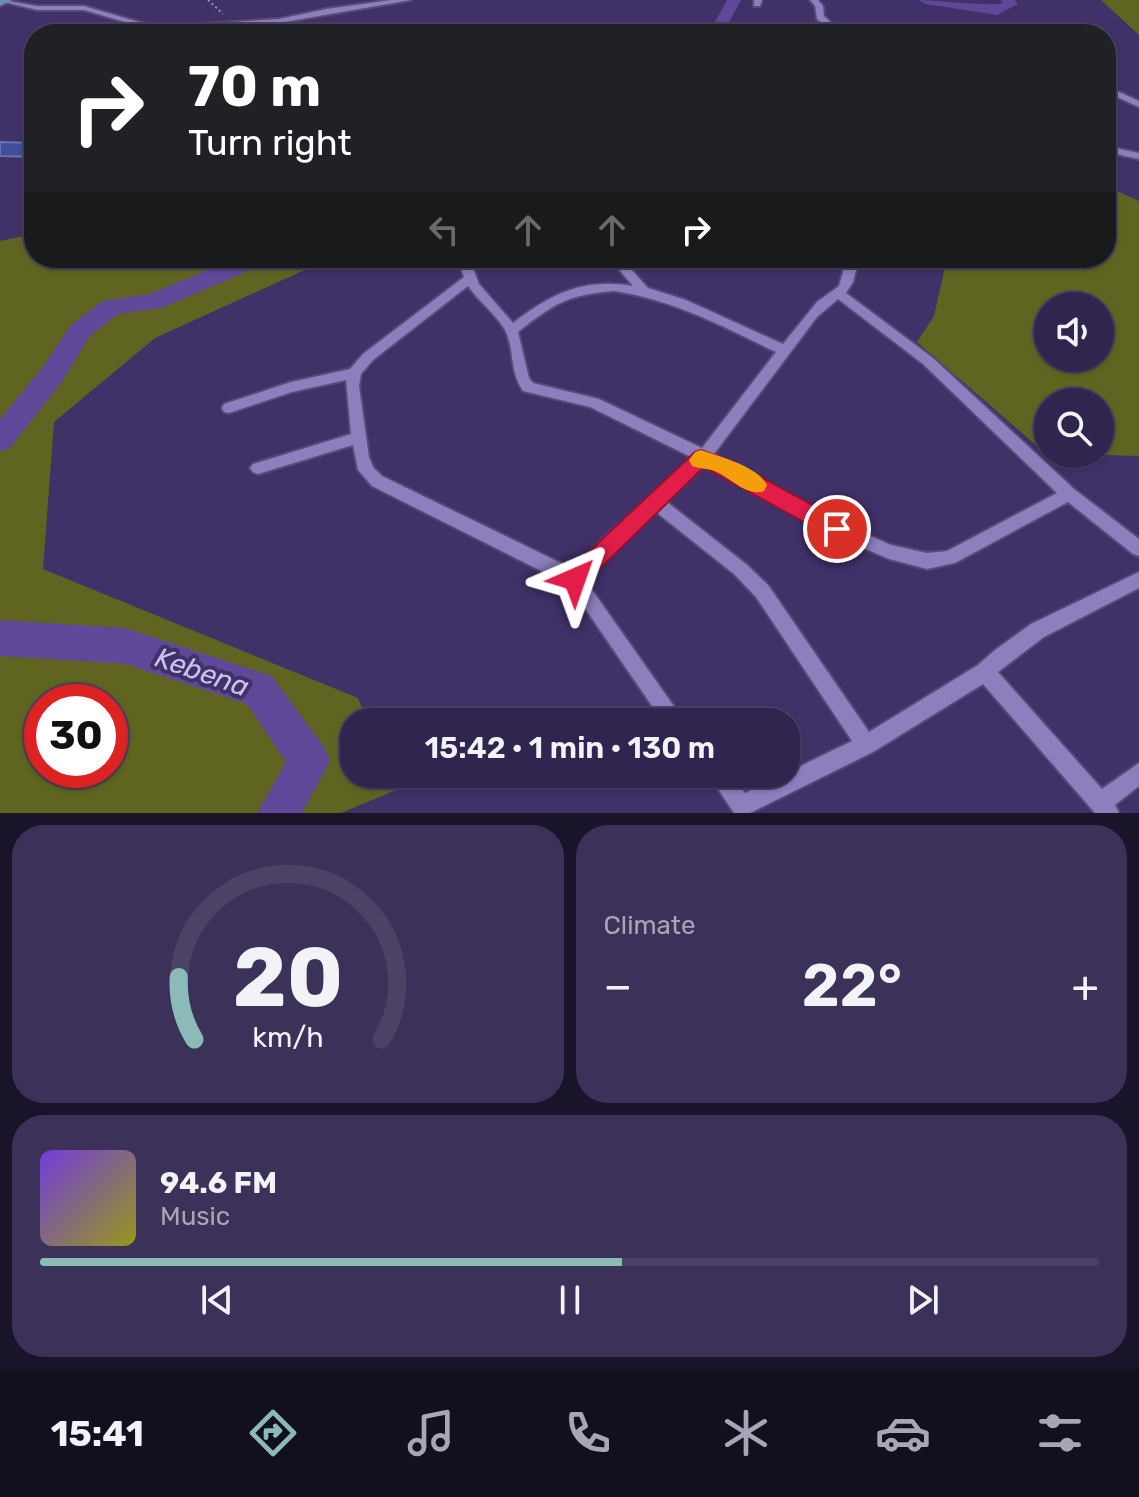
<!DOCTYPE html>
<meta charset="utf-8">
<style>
body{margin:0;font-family:Rubik,sans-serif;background:#3c3158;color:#f1f3f6;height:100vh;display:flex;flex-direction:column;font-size:30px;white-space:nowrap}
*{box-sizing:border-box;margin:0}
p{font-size:26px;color:#a8a5b6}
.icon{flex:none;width:44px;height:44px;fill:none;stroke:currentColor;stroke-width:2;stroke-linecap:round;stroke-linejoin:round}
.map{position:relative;height:813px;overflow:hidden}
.sheet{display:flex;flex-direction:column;gap:12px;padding:12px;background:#1a142b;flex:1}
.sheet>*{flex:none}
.banner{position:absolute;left:24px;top:24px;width:1092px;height:244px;border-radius:32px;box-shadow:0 2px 6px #0004,0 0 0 2px #4b4266;background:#202124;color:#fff;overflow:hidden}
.fabs{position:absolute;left:1034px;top:292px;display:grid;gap:16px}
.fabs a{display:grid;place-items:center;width:80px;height:80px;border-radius:50%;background:#30254e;box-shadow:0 2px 6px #0004,0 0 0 2px #4b4266;font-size:40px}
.speed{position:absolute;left:24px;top:684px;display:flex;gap:16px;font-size:40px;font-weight:700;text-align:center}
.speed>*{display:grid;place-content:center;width:104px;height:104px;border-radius:50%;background:#30254e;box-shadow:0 2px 6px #0004,0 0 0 2px #4b4266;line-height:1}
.speed .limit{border:12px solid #d22;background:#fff;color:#111}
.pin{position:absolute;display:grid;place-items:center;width:68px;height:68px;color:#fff;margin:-34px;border:4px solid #fff;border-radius:50%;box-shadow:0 2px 8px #0007}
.me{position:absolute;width:88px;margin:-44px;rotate:43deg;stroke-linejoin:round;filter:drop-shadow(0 0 6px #0008)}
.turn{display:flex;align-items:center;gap:28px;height:168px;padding:0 32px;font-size:36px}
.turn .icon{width:104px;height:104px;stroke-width:2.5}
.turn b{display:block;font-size:56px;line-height:68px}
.lanes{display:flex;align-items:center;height:76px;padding:0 32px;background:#0003;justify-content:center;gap:40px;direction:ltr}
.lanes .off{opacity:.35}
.big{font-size:60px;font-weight:600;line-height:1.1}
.sheet .widget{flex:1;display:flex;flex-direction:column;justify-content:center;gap:12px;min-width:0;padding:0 28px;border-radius:32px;background:#3c3158}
.sheet .dial{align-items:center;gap:0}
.dial svg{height:208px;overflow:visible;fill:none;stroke:#4b4266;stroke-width:7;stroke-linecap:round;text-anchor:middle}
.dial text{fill:#f1f3f6;stroke:none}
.song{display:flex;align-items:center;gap:24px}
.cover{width:96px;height:96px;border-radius:12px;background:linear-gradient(135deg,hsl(260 70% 55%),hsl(60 70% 35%))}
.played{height:8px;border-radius:4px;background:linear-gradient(90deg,#8bbbb9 55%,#4b4266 55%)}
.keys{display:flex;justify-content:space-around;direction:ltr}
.heat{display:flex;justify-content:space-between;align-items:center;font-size:44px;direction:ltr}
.sheet .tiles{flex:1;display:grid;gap:12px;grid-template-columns:1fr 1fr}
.widget:last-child{grid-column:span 2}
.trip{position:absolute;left:340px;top:708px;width:460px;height:80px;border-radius:32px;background:#30254e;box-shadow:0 2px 6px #0004,0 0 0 2px #4b4266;font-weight:600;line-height:80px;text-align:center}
.dock{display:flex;height:128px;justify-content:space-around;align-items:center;background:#130f1f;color:#a8a5b6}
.dock .icon{width:56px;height:56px}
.dock .active{color:#8bbbb9}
.dock b{font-size:36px;color:#f1f3f6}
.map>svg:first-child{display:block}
.green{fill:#5f6520;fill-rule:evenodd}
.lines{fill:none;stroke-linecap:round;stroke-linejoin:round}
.river{fill:#604899;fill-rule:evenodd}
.building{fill:#424d9b;stroke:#6773af;stroke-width:2}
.street-casing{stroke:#584975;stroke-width:4}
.secondary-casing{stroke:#584975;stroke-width:4}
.path{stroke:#9e96b7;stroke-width:2;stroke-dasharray:2 3;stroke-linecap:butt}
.street{fill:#8d7ebd;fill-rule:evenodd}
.secondary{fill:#678caf;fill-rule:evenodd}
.route{fill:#e11d48;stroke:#92132f;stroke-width:2}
.slow{fill:#f59e0b}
.labels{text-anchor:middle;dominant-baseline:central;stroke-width:8;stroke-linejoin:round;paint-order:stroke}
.near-water-label{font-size:28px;font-style:italic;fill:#cac1ed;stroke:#403168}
</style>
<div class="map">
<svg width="1139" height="813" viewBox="0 0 1139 813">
<rect width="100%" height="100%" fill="#403168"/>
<g class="green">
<polygon points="1101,0 1139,0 1139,35"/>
<path d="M1106,186L1139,201V456L1071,454H1100V402H1048V453H1045L917,342L934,316L947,258H1106ZM1048,306H1100V358H1048Z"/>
<path d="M34,234V258H331L155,338L54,422L43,569L358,698L368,722H354V774H390L396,790L341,813H0V241ZM110,702V770H42V702Z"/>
</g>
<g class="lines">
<g class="river">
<polygon points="727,0 741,0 729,22 729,34 713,34 715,22"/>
<path d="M919,0C936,0 993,7 1003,3L1001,0H1015L1018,4L997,15L926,4Z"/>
<polygon points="238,258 270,258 267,263 162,308 118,314 89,337 62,382 10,448 0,452 0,419 42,368 71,325 102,301 149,294"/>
<polygon points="0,620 126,628 272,676 324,747 330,761 302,813 257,813 286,762 247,704 126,664 0,656"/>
</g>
</g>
<polygon class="building" points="0,142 34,143 34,157 0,156"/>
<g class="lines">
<g class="street-casing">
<g id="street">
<polygon points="3,0 37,6 84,6 146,24 170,26 279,19 326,9 391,0 411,0 279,23 170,30 145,28 84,10 37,10 4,2"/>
<polygon points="754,0 762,0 760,6 754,6"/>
<polygon points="810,0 818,0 823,6 824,16 843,34 835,34 817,19 815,6"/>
<polygon points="1106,86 1139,101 1139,107 1106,92"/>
<polygon points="1106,146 1139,153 1139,159 1106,152"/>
<path d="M467,258H479L473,268L479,284L513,323C552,293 584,278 633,286L609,258H621L648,288L686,300L783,344L817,302L839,286L847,258H859L853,282L846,293L933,358L1074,489L1139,539V556L1133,554L1068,502L955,563L927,569L889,559L831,534L706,464L667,502L746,564L768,585L869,732L978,665L995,650L1031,624L1139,572V588L1044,637L998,672L1102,789L1139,763V786L1115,805L1119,813H1095L983,684L873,752L750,813H734L708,774H731L745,793L852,741L756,597L734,574L656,512L611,552L585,580L685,722H663L569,585L372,486L358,470L353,445L258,474L253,472L250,468L253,464L351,434L346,380L292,392L229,413L224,412L222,408L224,404L291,382L350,369L363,354L464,277L461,268ZM468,286C479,302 496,314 505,330C515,350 509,370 523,391L590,407L693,458L600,541L573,569L382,476L373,467L369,457L359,386L361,374L373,360ZM614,291C674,300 722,326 776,352L702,448L599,399L533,383L529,378L518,332C555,303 567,295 614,291ZM838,299L923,364L1057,493L947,551L927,553L891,545L843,524L714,454L817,317Z"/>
</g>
</g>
<g class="secondary-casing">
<polygon id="secondary" points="0,0 12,0 0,6"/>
</g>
<polyline class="path" points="208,0 223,14"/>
<use href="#street" class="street"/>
<use href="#secondary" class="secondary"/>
</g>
<polygon class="route" points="701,450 731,461 844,522 847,529 844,536 837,538 829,536 704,467 582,586 575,589 567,586 564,579 567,572 695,452"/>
<path class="slow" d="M701,450C721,457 757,466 767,485L764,491C748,497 731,479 717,472C708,468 701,469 692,466L689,460L695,452Z"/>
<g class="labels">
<g class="near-water-label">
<text transform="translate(202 672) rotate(19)">Kebena</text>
</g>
</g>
</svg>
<div class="fabs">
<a><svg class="icon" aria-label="sound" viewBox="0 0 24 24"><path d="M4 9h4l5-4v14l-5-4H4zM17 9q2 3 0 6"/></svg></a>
<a><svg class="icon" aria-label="search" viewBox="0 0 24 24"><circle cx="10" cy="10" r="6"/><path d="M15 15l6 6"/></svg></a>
</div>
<div class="speed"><div class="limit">30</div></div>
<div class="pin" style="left:837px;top:529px;background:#d93025"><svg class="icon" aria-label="arrive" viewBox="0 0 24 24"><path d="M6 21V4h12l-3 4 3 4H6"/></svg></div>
<svg class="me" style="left:575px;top:579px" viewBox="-20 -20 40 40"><path d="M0-17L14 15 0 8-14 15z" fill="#e11d48" stroke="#fff" stroke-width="4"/></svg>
<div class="trip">15:42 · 1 min · 130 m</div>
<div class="banner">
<div class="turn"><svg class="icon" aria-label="right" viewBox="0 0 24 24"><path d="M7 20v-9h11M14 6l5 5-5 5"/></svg><div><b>70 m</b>Turn right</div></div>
<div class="lanes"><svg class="icon off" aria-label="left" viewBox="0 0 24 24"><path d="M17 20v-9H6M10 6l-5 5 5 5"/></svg><svg class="icon off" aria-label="ahead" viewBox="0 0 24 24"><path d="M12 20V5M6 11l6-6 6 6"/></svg><svg class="icon off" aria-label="ahead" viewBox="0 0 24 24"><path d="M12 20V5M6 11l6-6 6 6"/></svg><svg class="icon" aria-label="right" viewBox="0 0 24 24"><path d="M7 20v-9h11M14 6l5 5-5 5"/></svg></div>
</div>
</div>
<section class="sheet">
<div class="tiles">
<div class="widget dial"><svg viewBox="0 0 100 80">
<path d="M14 69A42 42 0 1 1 86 69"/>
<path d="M14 69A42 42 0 0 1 8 45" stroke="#8bbbb9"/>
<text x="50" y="56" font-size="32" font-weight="700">20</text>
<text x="50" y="72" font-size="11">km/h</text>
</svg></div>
<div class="widget"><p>Climate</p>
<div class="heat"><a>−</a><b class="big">22°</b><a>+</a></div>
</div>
<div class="widget">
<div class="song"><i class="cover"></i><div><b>94.6 FM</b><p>Music</p></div></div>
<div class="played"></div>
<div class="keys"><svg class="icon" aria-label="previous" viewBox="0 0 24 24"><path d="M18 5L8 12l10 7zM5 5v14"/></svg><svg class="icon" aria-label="pause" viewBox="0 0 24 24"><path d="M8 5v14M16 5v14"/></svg><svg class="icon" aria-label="next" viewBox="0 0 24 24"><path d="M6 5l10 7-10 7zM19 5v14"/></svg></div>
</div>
</div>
</section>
<nav class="dock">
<b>15:41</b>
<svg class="icon active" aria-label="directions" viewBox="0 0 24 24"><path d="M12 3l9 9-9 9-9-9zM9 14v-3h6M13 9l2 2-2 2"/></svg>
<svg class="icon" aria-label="music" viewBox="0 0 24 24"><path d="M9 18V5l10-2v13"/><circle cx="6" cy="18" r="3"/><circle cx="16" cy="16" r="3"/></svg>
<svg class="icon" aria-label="phone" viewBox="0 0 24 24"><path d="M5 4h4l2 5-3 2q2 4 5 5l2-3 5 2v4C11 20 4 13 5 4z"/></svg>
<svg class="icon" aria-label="climate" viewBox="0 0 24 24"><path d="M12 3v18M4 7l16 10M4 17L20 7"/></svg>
<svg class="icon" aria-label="car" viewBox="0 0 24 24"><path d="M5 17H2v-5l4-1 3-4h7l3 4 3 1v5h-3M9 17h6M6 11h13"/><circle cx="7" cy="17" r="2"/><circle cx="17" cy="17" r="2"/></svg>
<svg class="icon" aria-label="filters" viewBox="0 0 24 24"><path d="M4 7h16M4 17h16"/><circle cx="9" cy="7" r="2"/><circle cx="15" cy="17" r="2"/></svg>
</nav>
